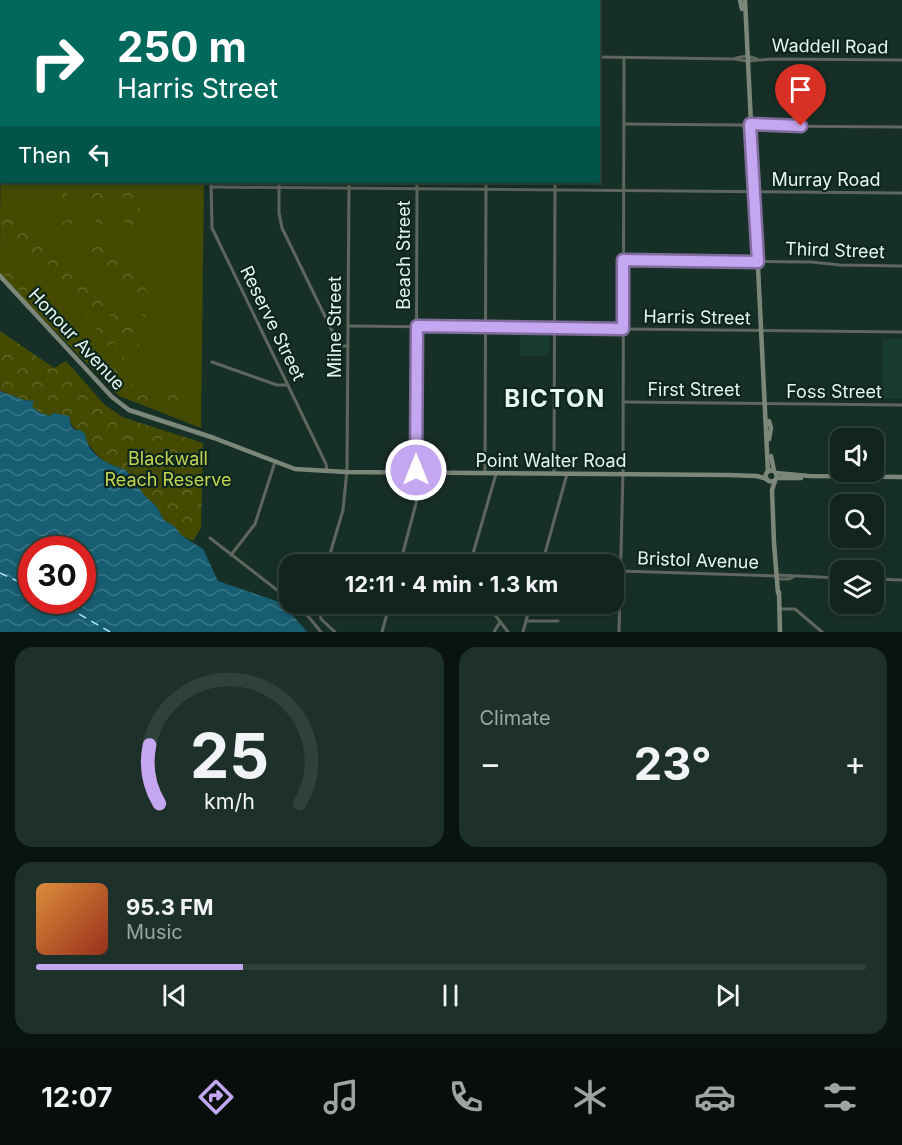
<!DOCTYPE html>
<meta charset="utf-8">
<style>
body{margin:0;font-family:Inter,sans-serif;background:#1e302a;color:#f1f3f6;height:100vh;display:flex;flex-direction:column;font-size:22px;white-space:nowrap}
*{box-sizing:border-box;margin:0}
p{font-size:20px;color:#9ca4a4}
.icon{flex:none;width:33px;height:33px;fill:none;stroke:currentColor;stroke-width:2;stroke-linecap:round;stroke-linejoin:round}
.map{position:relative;height:632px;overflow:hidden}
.details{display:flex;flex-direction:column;gap:15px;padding:15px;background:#091410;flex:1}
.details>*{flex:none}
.banner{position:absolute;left:0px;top:0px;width:600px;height:183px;box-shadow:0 3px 9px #0003,0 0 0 2px #30413b;background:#00695c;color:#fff;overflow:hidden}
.tools{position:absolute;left:830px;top:428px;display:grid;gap:12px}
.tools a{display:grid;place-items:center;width:54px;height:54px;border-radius:12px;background:#11241d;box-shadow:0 3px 9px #0003,0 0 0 2px #30413b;font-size:30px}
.speed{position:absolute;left:18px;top:536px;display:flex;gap:12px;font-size:30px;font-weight:700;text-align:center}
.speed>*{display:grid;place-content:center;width:78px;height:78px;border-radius:50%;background:#11241d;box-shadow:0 3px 9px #0003,0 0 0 2px #30413b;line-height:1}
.speed .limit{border:9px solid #d22;background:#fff;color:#111}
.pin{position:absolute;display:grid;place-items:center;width:51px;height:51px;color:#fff;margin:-62px -26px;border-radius:50% 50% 50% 0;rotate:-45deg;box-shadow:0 0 6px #0007}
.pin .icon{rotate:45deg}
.me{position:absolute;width:66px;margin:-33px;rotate:0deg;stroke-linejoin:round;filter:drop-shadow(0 0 4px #0008)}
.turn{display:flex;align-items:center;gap:21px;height:126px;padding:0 18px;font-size:27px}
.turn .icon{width:78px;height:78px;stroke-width:2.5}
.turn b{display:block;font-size:42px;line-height:51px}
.then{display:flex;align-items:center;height:57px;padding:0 18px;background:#0003;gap:12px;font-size:22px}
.big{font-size:45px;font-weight:700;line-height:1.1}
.details .widget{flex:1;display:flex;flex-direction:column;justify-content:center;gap:9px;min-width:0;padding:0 21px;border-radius:18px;background:#1e302a}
.details .dial{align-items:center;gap:0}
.dial svg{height:156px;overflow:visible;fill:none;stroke:#30413b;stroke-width:7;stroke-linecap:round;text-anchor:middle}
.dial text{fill:#f1f3f6;stroke:none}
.song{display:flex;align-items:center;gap:18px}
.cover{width:72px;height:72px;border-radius:9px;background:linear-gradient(135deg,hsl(30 70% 55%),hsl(10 70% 35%))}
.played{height:6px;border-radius:3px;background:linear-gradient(90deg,#c5a7f1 25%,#30413b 25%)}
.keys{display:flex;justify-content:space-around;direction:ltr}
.heat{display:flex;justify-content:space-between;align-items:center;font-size:33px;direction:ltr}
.details .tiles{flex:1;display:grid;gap:15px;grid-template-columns:1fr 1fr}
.widget:last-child{grid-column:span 2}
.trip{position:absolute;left:279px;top:554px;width:345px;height:60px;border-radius:18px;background:#11241d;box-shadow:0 3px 9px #0003,0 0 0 2px #30413b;font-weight:700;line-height:60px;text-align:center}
.menu{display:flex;height:96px;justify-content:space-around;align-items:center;background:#070e0c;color:#9ca4a4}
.menu .icon{width:42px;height:42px}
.menu .selected{color:#c5a7f1}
.menu b{font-size:27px;color:#f1f3f6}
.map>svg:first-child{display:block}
.built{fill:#183a2f}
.green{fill:#444b00}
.forest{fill:url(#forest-crowns)}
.water{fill:url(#water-waves);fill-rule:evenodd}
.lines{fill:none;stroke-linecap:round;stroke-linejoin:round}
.ferry{stroke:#b0e6fa;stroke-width:1.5;stroke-dasharray:8 6;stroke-linecap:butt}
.street{stroke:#5f665e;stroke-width:3}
.secondary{stroke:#7c877a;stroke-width:4.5}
.route-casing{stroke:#806d9d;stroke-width:15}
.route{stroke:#c5a7f1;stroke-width:10}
.labels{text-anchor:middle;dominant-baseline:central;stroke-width:4.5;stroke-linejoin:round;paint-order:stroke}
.street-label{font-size:18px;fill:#e7f6f0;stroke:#0d261e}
.park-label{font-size:18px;fill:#c5d452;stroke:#0d261e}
.district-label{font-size:24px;font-weight:bold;letter-spacing:1.5px;fill:#e7f6f0;stroke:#0d261e}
</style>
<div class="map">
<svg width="902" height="632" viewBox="0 0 902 632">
<defs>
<pattern id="forest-crowns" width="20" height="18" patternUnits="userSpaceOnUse" patternTransform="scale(1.5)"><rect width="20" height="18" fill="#444b00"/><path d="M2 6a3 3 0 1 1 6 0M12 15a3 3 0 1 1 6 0" fill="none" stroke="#5f6626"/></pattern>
<pattern id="water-waves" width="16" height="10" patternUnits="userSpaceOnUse" patternTransform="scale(1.5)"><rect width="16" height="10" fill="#185e73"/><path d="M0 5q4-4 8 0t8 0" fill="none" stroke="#3a7687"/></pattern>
</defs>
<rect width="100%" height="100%" fill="#173027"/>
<g class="built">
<polygon points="520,334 549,335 549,356 520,356"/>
<polygon points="883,339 902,339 902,399 882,399"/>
</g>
<polygon class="green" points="1,79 2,182 204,182 201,428 119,396 0,275"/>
<g class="forest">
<polygon points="90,182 104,182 108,233 104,235 98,233"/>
<polygon points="124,182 137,182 137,199 143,220 126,235 123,202"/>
<path d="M61,184H65L74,225V236L93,244L100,241C119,257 157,286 150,315L144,317L106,271L52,229L66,221L60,193Z"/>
<path d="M0,207L26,231L87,277L118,309L140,341L138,348L150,355L152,366L148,367L141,360L106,310L98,307L94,310L92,314L96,322L101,321L133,371L120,375V388L107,377L99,374L0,271V248C16,266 32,283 47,301C64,322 78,344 100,361L106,360L110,356V349C79,302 39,264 0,225Z"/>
<path d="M0,331L54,368L66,361L104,404L122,417L203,443L201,528L193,541L182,536L175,527L164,520L156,506L144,495L126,470C103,463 99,459 85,439C78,429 72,431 69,416L54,413L50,416L41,413L32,407L33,401L24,400L0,391Z"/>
<path d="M169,382C175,393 185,400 177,413L142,403L125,392L129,386L136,384C144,388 145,395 153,399C161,395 163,388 169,382Z"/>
</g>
<path class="water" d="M0,391L24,400L34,401L32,407L41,413L50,416L53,413L69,416L71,426L75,430H80L85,434C88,455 106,464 126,470L144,495L156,506L164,520L175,527L182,536L203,549L218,581L282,603L307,632H0ZM32,549H82V600H32Z"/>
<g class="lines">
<g class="ferry">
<polyline points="0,573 32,588"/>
<polyline points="55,600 110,632"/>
</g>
<g class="street">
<polyline points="211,2 211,0"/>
<polyline points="280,2 280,0"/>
<polyline points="438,2 438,0"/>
<polyline points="587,2 587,0"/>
<polyline points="598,57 735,59 747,61 773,59 902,60"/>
<polyline points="736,58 747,56 757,59"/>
<polyline points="624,124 740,125 755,124 761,126 902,127"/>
<polyline points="740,125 750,127 761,126"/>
<polyline points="211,182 212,228 326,464 327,471"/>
<polyline points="279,182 279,213 282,228 338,343 340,346 348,346"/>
<polyline points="211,187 902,193"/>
<polyline points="623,260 811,262 840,265 902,266"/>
<polyline points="348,326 902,332"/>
<polyline points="212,362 277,385 288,385"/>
<polyline points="623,402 902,405"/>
<polyline points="416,473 417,182"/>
<polyline points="485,474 486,182"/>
<polyline points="554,474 555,182"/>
<polyline points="210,538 290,600"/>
<polyline points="231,555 255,524 275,462"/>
<polyline points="402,556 416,564"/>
<polyline points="327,564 343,510 347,470 349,182"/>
<polyline points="400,564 424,473"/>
<polyline points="470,564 496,474"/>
<polyline points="542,564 567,474"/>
<polyline points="620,571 776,576 779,579 789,579 793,577"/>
<polyline points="777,575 840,578"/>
<polyline points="873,579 902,580"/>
<polyline points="293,603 303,610 321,632"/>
<polyline points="327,603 320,613 321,619 335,632"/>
<polyline points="486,603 508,632"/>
<polyline points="779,609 795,609 822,632"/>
<polyline points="526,621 558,621"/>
<polyline points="382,632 390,603"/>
<polyline points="494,632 500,622"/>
<polyline points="523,632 531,603"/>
<polyline points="619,632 623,472 624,58"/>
</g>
<g class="secondary">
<polyline points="740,0 742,9"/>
<polyline points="745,0 768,472"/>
<polyline points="0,276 112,397 129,410 214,438 295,469 346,472 728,475 757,476 767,479"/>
<polyline points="769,421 771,428 769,439"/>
<polyline points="771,456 774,471"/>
<circle cx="771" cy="476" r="5.5"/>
<polyline points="776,473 809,476 902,477"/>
<polyline points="777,478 801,478"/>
<polyline points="775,481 772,490 774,543 778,593"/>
<polyline points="779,592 780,632"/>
</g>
</g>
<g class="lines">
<g class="route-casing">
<polyline id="route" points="416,470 417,326 623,329 623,260 758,262 750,124 801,126"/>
</g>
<use href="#route" class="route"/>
</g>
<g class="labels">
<g class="street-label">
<text transform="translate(830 46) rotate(1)">Waddell Road</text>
<text x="826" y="179">Murray Road</text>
<text transform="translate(835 250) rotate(2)">Third Street</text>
<text transform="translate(403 255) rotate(-90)">Beach Street</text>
<text transform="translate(697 317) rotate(1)">Harris Street</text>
<text transform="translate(273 323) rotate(64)">Reserve Street</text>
<text transform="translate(334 327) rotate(-90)">Milne Street</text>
<text transform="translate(77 339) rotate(47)">Honour Avenue</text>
<text x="694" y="389">First Street</text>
<text x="834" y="391">Foss Street</text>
<text x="551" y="460">Point Walter Road</text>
<text transform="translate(698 560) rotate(2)">Bristol Avenue</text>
</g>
<g class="park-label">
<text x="168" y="458">Blackwall<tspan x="168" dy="21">Reach Reserve</tspan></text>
</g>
<g class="district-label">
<text x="555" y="398">BICTON</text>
</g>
</g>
</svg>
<div class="tools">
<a><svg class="icon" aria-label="sound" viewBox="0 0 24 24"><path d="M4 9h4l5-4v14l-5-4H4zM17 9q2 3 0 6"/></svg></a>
<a><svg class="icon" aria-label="search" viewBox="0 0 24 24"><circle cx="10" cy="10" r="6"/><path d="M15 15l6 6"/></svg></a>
<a><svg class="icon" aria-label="layers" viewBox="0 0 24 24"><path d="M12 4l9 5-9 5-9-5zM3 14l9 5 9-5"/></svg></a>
</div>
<div class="speed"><div class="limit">30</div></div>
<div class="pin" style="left:801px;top:126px;background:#d93025"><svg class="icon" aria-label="arrive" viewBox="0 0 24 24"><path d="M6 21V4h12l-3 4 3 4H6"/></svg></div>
<svg class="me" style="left:416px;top:470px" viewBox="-20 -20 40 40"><circle r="17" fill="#c5a7f1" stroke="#fff" stroke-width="3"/><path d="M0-11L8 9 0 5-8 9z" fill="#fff"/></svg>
<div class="trip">12:11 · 4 min · 1.3 km</div>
<div class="banner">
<div class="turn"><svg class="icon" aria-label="right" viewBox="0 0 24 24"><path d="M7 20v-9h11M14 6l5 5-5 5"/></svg><div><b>250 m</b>Harris Street</div></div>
<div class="then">Then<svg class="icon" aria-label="left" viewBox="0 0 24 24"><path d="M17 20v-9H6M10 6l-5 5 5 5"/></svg></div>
</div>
</div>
<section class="details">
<div class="tiles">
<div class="widget dial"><svg viewBox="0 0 100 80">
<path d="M14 69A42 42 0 1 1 86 69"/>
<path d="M14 69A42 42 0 0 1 9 39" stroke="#c5a7f1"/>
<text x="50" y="56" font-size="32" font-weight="700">25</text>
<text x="50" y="72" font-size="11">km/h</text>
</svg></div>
<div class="widget"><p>Climate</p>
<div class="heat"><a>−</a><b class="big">23°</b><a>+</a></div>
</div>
<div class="widget">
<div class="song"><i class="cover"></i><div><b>95.3 FM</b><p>Music</p></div></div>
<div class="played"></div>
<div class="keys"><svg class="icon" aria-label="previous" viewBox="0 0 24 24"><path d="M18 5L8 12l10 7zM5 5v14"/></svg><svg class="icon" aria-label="pause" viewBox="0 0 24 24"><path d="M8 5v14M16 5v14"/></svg><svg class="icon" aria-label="next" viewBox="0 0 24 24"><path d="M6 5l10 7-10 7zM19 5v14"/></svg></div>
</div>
</div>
</section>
<nav class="menu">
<b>12:07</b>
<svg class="icon selected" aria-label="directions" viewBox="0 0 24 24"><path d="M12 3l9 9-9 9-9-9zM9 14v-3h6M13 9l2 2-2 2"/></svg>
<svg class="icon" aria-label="music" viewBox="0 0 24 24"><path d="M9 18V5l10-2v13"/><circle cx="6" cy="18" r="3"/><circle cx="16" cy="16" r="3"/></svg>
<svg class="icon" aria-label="phone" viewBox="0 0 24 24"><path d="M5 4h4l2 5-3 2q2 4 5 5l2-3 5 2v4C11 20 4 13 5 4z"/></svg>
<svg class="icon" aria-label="climate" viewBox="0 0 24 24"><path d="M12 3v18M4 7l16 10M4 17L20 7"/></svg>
<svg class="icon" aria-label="car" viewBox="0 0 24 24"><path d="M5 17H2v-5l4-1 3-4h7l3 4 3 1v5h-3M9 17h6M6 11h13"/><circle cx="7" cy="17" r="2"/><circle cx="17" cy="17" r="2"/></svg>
<svg class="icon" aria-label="filters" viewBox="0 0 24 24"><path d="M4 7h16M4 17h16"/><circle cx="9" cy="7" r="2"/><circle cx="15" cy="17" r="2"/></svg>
</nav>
